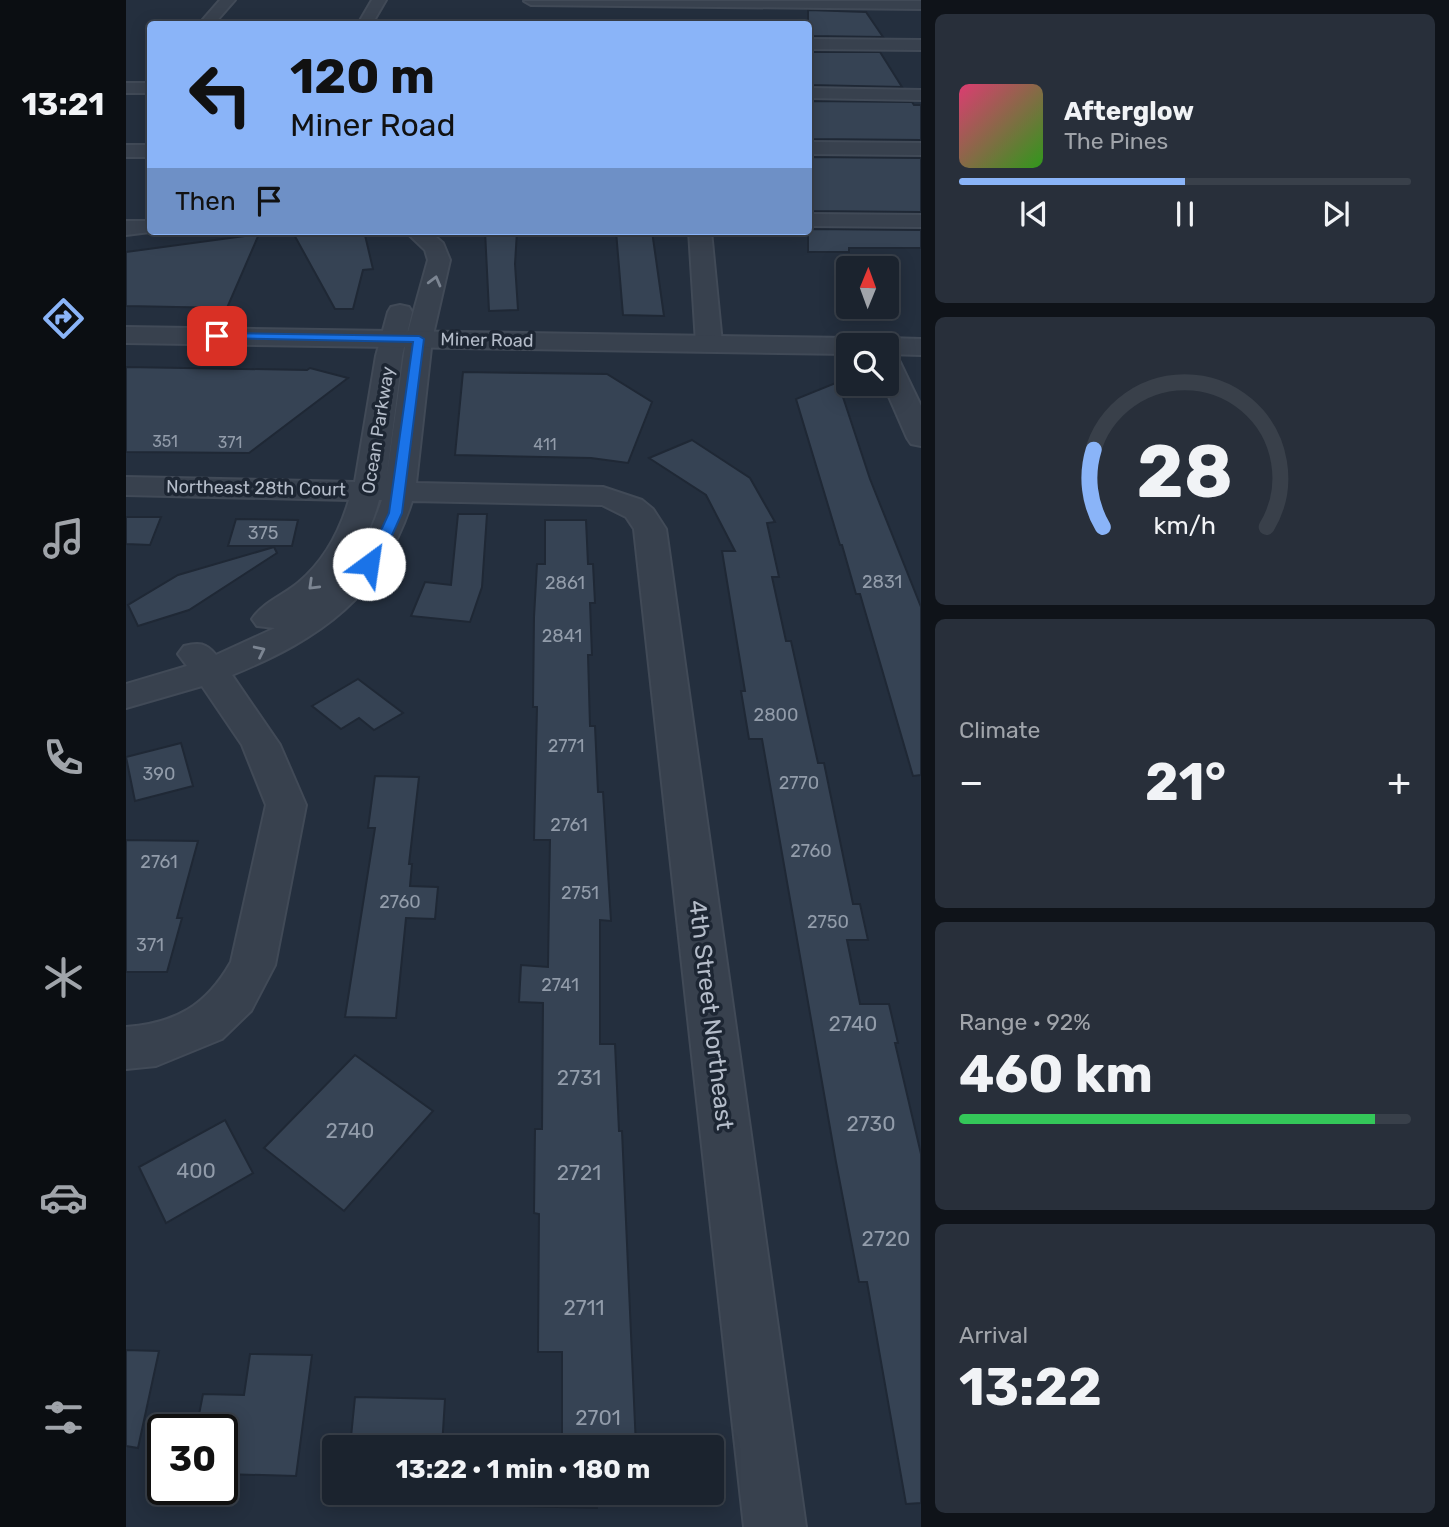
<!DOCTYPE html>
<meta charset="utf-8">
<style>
body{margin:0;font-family:Rubik,sans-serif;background:#282f3a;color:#f1f3f6;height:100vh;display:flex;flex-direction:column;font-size:26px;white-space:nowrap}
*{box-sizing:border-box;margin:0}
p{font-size:23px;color:#a0a4aa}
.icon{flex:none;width:38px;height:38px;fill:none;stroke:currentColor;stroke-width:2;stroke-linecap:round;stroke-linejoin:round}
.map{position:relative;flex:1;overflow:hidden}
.side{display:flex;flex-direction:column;gap:14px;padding:14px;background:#0f1319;width:528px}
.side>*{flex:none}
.hud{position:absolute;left:21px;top:21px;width:665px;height:214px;border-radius:7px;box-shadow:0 4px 18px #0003,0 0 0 2px #39404a;background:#8ab4f8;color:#111;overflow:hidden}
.needle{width:46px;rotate:1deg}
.tools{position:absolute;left:710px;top:256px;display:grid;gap:14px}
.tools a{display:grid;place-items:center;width:63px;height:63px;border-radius:7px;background:#1b232e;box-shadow:0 4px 18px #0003,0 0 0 2px #39404a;font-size:35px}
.speed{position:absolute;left:21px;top:1414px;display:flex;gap:14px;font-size:35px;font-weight:700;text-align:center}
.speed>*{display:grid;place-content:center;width:91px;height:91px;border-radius:50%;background:#1b232e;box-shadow:0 4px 18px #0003,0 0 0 2px #39404a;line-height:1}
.speed .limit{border:4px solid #111;border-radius:10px;background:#fff;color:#111}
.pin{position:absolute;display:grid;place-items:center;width:60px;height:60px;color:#fff;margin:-30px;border-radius:14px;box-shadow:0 4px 10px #0006}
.me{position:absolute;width:77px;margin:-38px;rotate:31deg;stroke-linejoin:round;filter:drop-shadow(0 0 5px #0008)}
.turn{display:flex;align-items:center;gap:24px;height:147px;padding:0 28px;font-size:32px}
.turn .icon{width:91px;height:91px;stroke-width:2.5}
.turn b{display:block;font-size:49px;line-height:60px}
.then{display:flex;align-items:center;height:66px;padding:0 28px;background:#0003;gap:14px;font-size:26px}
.big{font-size:52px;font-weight:700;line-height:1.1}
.side .card{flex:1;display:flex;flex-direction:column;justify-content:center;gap:10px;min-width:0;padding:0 24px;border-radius:10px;background:#282f3a}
.side .dial{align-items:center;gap:0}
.dial svg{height:182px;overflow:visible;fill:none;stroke:#39404a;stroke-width:7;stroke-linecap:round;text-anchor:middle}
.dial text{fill:#f1f3f6;stroke:none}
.song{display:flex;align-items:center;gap:21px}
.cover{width:84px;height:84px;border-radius:10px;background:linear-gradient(135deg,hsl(340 70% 55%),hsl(110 70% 35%))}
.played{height:7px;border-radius:4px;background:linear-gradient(90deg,#8ab4f8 50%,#39404a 50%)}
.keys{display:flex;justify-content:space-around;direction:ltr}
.heat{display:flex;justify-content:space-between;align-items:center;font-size:38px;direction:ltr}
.charge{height:10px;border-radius:5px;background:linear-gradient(90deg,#34c759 92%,#39404a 0)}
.trip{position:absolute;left:196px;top:1435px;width:402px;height:70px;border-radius:7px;background:#1b232e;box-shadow:0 4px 18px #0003,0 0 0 2px #39404a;font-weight:700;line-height:70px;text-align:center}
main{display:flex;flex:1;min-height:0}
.tabs{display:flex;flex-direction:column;width:126px;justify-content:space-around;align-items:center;background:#0b0e12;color:#a0a4aa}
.tabs .icon{width:49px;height:49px}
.tabs .active{color:#8ab4f8}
.tabs b{font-size:32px;color:#f1f3f6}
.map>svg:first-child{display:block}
.building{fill:#364354;stroke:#1f2835;stroke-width:2}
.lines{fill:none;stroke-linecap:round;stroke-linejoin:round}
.minor-casing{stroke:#414a57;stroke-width:4}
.tertiary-casing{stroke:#414a57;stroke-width:4}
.minor{fill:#38414e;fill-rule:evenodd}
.tertiary{fill:#38414e;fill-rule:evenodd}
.oneway{stroke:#7c8592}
.route{fill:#1a73e8;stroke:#114b97;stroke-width:2}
.labels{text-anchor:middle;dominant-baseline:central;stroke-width:7;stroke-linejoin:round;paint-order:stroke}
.far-number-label{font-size:16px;fill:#929caa}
.far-street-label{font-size:18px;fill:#b4bcc9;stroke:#1d2633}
.number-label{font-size:18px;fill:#929caa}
.near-number-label{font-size:21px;fill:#929caa}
.near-street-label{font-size:24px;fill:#b4bcc9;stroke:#1d2633}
</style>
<main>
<nav class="tabs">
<b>13:21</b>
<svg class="icon active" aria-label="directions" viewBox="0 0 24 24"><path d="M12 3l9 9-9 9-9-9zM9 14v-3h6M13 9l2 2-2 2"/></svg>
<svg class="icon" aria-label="music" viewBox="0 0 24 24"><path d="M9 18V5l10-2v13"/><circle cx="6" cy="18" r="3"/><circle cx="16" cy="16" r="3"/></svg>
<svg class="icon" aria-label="phone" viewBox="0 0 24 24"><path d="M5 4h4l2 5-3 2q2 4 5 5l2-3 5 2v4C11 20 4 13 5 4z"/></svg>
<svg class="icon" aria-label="climate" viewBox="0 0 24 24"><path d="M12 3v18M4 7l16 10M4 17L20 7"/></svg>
<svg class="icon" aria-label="car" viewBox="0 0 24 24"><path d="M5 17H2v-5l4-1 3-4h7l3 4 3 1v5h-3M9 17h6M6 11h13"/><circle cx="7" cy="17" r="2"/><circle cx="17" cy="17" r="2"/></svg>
<svg class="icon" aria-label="filters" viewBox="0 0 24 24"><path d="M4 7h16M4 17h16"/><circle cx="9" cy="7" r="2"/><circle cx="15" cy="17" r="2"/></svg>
</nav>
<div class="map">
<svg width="795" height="1527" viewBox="0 0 795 1527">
<rect width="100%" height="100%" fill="#242f3e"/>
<g class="building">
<polygon points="682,10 740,12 757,37 682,36"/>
<polygon points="682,52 754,52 776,87 682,85"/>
<polygon points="682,101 786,102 788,105 795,105 795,140 682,139"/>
<polygon points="682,157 795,158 795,212 682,211"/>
<polygon points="682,229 795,230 795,248 723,248 723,252 682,252"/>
<polygon points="166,231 238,231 247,269 237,270 227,309 209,309"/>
<polygon points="359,231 391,231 389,264 392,310 363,311"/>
<polygon points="490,231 526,231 538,316 497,315"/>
<polygon points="133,234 101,308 0,306 0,252"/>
<polygon points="0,367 181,370 184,368 222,378 123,453 0,452"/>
<polygon points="337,372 481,374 526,402 502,463 465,458 329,455"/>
<polygon points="712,382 744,479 795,607 795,775 787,776 734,594 730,594 716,545 714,545 670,399"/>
<polygon points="566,440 624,478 649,522 641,523 653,577 646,577 660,641 665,641 692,763 698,763 727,904 734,904 742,940 721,940 734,1004 763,1004 772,1043 769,1043 795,1154 795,1503 780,1504 741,1282 733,1282 710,1162 636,739 623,739 615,691 619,691 596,551 609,551 580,495 523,458"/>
<polygon points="332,514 361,514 356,587 344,622 285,616 299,582 325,585"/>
<polygon points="0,517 35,517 24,545 0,544"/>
<polygon points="110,519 172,520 166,546 102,546"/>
<polygon points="419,520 460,520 462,564 467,564 469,603 464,603 466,655 462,655 464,726 469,726 472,792 477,792 485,921 474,920 474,1044 489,1044 493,1131 496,1131 510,1447 394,1447 394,1436 436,1436 436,1352 412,1352 413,1214 408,1213 409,1129 416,1129 417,1003 393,1002 395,965 422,967 424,840 408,840 411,707 407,707 408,617 411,564 419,564"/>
<polygon points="148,547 151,553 63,610 12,626 2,605 52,575"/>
<polygon points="232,679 277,713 248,730 233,718 215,729 186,706"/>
<polygon points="55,743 67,786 9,801 0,757"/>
<polygon points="249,776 293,777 283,864 286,864 284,886 312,887 309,919 280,918 270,1018 219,1017 249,828 242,828"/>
<polygon points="0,840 72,841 51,918 56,918 41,972 0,972"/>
<polygon points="229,1055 307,1111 218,1211 138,1148"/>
<polygon points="99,1120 127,1173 40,1223 13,1167"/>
<polygon points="0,1350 33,1351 12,1448 0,1446"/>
<polygon points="124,1354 186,1355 170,1476 96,1474 96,1430 70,1430 77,1394 118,1395"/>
<polygon points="229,1397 319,1399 316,1447 224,1447"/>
<polygon points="219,1493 314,1493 313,1501 218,1499"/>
<polygon points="393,1493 471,1493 471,1508 393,1506"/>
</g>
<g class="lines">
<g class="minor-casing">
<g id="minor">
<polygon points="94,0 109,0 88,24 73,24"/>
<polygon points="246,0 260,0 246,24 232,24"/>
<polygon points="398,1 795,1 795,9 405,5"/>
<polygon points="682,39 795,40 795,50 682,49"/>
<rect x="0" y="83" width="24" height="10"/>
<polygon points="682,88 795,90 795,100 682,98"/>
<polygon points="682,142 795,143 795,155 682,154"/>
<rect x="0" y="145" width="24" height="12"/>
<polygon points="682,214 795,215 795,227 682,226"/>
<polygon points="0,221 24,221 24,231 32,231 0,235"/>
<path d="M279,231H303L317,243L324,260L306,339L290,483L477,487L516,500L527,509L540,529L680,1527H618L508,529L500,517L476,505L286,501C255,597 196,638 106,675L154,745L180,805L149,965L125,1011L96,1039L30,1066L0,1069V1027C50,1023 80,1006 105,962L140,805L116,745L76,686L0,708V684L61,666L52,654L58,646C73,642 80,643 90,655L149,628L131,626L126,619C137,602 158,595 173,582C198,561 214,531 223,500L0,495V477L229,482L250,356L262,312L265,307L274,305L283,307L286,312L276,356L260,482L280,339L302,260L299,250ZM253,500H256C245,532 233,558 209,582C230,557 245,531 253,500Z"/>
<polygon points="563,231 585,231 596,343 592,348 583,351 574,348 570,343"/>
<polygon points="761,354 770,357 774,362 795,406 795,446 785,444 781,438 757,383 761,383"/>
</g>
</g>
<g class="tertiary-casing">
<g id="tertiary">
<polygon points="0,327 723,338 732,341 735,345 723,345 723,354 0,343"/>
<polygon points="761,338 795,339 795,355 761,354 761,345 749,345 752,341"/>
</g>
</g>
<use href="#minor" class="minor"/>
<use href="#tertiary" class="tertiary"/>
</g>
<defs><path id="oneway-chevron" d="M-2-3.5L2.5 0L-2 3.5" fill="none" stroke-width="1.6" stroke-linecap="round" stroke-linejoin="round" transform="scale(1.75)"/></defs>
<g class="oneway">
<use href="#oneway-chevron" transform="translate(309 281) rotate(-75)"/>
<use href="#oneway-chevron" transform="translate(187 585) rotate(136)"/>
<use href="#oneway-chevron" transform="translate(134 651) rotate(-26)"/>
</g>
<polygon class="route" points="91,333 293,336 298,339 276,513 259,551 247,567 238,567 236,564 246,550 263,513 287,342 87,338 87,334"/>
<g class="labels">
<g class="far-number-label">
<text x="39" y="441">351</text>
<text x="104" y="442">371</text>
<text x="419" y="444">411</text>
</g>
<g class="far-street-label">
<text transform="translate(361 340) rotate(1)">Miner Road</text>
<text transform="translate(252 430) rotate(-81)">Ocean Parkway</text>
<text transform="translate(130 488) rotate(1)">Northeast 28th Court</text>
</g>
<g class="number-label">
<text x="137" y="533">375</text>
<text x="756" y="582">2831</text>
<text x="439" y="583">2861</text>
<text x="436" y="636">2841</text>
<text x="650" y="715">2800</text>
<text x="440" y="746">2771</text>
<text x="33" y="774">390</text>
<text x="673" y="783">2770</text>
<text x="443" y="825">2761</text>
<text x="685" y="851">2760</text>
<text x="33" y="862">2761</text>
<text x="454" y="893">2751</text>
<text x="274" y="902">2760</text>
<text x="702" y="922">2750</text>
<text x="24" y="945">371</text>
<text x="434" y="985">2741</text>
</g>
<g class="near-number-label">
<text x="727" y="1023">2740</text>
<text x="453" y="1077">2731</text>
<text x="745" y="1123">2730</text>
<text x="224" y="1130">2740</text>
<text x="70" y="1170">400</text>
<text x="453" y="1172">2721</text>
<text x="760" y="1238">2720</text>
<text x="458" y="1307">2711</text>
<text x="472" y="1417">2701</text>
</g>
<g class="near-street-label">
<text transform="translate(585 1015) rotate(83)">4th Street Northeast</text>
</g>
</g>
</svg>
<div class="tools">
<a><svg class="needle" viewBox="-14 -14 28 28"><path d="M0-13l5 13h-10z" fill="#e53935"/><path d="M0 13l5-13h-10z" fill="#a0a4aa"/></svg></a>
<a><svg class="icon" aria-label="search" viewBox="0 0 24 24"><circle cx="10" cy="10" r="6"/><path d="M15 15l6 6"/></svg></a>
</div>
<div class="speed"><div class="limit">30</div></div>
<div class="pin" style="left:91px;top:336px;background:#d93025"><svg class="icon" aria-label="arrive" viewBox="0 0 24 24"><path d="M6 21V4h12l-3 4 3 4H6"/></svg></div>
<svg class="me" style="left:243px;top:564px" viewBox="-20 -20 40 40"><circle r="19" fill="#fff"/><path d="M0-13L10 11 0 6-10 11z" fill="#1a73e8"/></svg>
<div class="trip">13:22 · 1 min · 180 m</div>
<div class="hud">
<div class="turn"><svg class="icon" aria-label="left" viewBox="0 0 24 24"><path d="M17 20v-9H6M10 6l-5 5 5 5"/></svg><div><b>120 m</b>Miner Road</div></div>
<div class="then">Then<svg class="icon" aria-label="arrive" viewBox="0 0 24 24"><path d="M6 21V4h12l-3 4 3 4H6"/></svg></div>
</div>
</div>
<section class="side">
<div class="card">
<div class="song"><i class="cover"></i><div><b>Afterglow</b><p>The Pines</p></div></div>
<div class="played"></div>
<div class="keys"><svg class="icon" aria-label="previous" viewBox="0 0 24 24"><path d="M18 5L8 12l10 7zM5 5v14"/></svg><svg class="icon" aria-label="pause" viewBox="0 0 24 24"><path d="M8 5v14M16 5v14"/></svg><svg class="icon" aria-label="next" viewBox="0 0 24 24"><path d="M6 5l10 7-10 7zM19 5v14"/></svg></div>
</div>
<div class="card dial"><svg viewBox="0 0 100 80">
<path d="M14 69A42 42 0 1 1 86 69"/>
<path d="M14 69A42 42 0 0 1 10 35" stroke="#8ab4f8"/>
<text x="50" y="56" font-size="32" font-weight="700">28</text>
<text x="50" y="72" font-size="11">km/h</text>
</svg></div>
<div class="card"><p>Climate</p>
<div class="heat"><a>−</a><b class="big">21°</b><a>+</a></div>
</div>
<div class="card"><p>Range · 92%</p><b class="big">460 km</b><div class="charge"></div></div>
<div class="card"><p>Arrival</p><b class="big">13:22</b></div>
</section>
</main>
